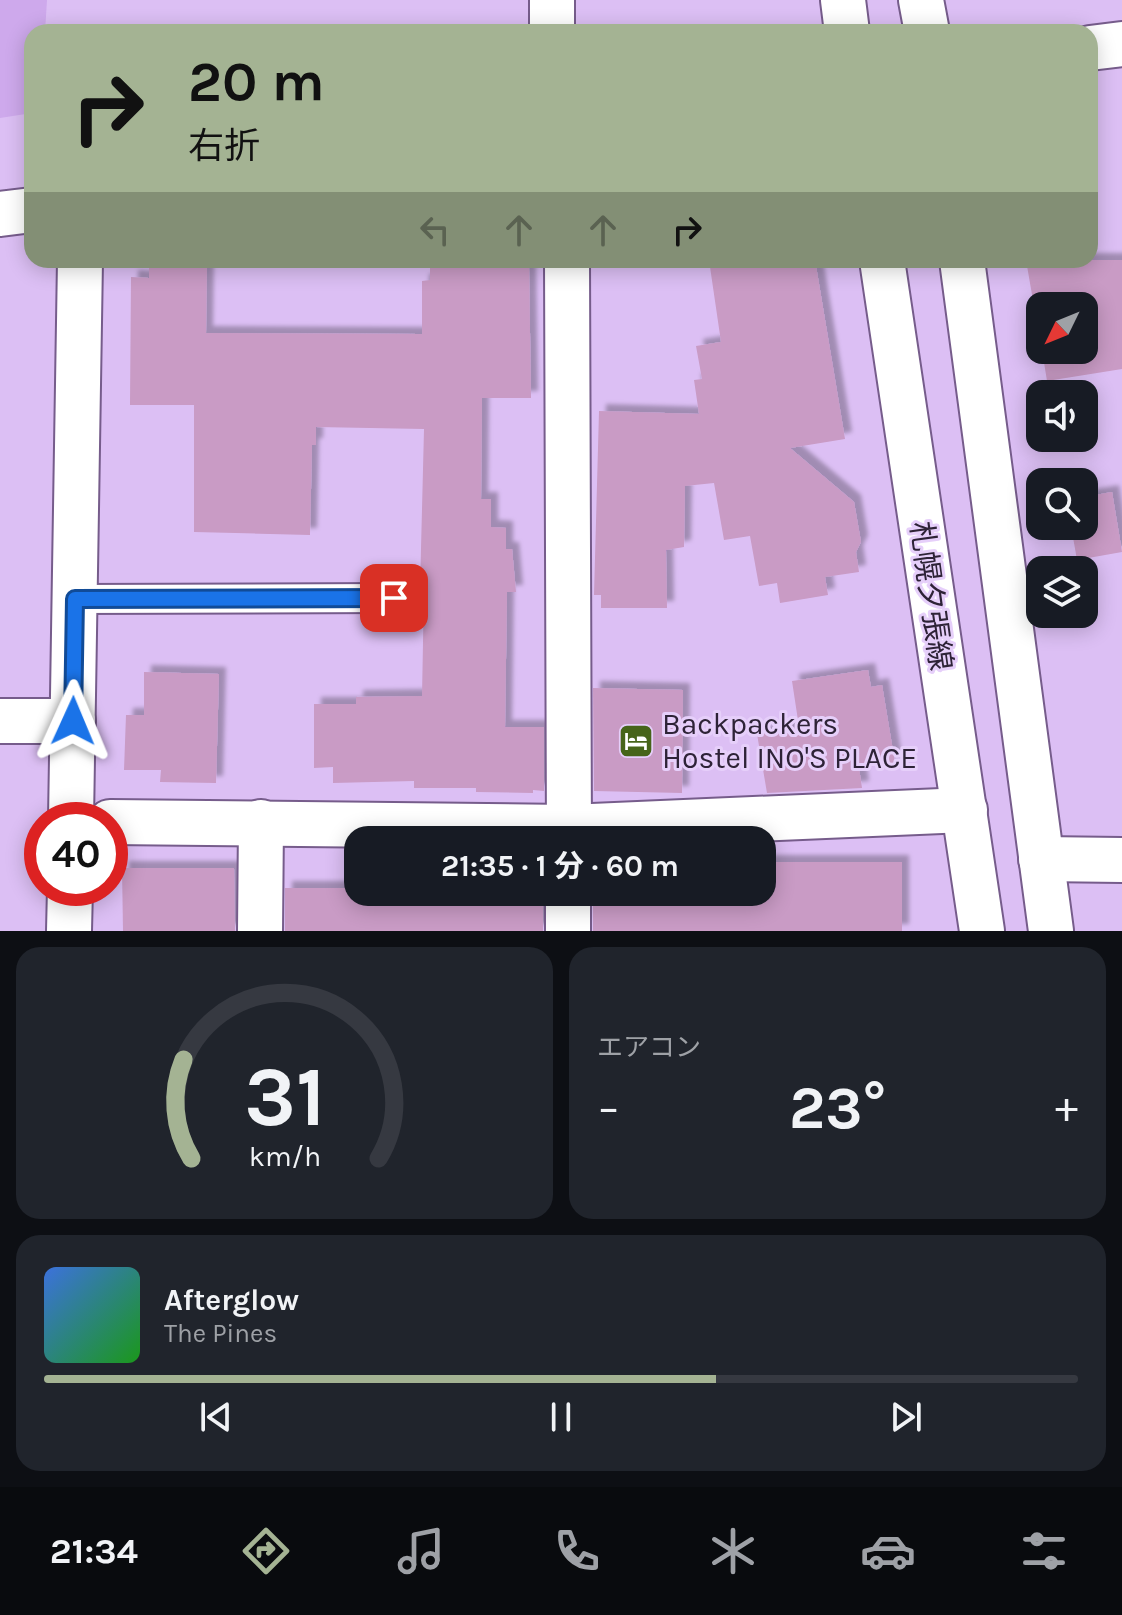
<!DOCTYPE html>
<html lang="ja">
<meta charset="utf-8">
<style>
body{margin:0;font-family:Karla,"Noto Sans JP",sans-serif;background:#20242c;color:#f1f3f6;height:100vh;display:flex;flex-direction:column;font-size:30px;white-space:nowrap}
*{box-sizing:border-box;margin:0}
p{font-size:26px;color:#9ea1a6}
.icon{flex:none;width:44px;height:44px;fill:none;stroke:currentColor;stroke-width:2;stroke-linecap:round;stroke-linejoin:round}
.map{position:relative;height:931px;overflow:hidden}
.details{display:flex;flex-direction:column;gap:16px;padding:16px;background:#0d0f14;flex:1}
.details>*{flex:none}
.top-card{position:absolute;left:24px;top:24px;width:1074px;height:244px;border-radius:24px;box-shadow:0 4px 20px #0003;background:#a4b393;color:#111;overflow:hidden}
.needle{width:52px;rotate:227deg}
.buttons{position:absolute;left:1026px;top:292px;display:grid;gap:16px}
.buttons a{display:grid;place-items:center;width:72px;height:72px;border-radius:16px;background:#171b24;box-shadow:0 4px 20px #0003;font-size:40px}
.speed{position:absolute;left:24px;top:802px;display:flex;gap:16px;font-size:40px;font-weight:700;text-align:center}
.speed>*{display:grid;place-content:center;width:104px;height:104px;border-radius:50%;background:#171b24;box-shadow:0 4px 20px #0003;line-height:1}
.speed .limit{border:12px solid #d22;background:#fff;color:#111}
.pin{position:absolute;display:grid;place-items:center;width:68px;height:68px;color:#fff;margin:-34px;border-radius:16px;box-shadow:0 4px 12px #0006}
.me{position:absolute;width:88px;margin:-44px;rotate:1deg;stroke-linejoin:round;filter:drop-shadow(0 0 6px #0008)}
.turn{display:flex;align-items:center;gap:28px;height:168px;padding:0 32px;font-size:36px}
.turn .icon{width:104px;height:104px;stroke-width:2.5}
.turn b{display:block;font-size:56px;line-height:68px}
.lanes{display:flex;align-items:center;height:76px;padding:0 32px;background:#0003;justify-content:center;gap:40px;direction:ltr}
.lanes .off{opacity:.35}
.big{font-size:60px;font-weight:700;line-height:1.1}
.details .tile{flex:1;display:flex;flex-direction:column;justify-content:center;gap:12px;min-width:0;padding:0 28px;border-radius:24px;background:#20242c}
.details .dial{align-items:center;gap:0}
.dial svg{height:208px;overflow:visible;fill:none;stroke:#363941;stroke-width:7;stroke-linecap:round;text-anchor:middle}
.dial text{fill:#f1f3f6;stroke:none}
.song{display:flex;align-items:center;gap:24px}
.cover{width:96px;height:96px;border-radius:12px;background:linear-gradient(135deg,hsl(220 70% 55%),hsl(120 70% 35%))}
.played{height:8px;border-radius:4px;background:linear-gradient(90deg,#a4b393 65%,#363941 65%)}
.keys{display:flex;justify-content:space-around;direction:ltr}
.heat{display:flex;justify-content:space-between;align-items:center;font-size:44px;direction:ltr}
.details .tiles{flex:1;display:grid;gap:16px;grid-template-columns:1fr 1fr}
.tile:last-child{grid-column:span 2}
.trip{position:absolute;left:344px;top:826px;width:432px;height:80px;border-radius:24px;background:#171b24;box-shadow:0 4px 20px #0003;font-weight:700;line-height:80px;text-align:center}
.tabs{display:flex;height:128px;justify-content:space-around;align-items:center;background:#090b0e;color:#9ea1a6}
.tabs .icon{width:56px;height:56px}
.tabs .active{color:#a4b393}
.tabs b{font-size:36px;color:#f1f3f6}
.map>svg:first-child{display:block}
.green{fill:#cea9ec}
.building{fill:#c99bc5;filter:url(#shadow)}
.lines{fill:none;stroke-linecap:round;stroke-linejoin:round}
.lane-casing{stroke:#765c8b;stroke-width:32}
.street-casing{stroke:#765c8b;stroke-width:48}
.secondary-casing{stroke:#765c8b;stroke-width:48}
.primary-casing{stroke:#765c8b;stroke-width:48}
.lane{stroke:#fff;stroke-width:28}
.street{stroke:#fff;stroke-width:44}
.secondary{stroke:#fff;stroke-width:44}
.primary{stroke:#fff;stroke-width:44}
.route-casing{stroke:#114b97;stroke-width:20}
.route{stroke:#1a73e8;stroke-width:14}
.labels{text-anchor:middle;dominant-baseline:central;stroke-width:6;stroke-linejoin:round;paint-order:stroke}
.street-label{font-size:30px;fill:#2e2337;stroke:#e6cffa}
.poi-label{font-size:30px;fill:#2e2337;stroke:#e6cffa;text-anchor:start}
</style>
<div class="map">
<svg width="1122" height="931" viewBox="0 0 1122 931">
<defs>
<filter id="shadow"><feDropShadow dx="7" dy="-7" stdDeviation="2" flood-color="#0004"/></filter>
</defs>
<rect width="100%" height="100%" fill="#dcbff4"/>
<polygon class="green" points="0,0 47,0 45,32 32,32 32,113 0,118"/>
<g class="building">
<polygon points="149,260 207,260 206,333 422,334 422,281 430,280 430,267 529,266 531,398 482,398 481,499 491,499 491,527 506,528 506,549 512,549 516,592 507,592 505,727 544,727 544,791 533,790 533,793 476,792 476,788 414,788 414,781 333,783 333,767 314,768 314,704 356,704 356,697 422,696 424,589 420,589 424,429 316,427 316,445 312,445 310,535 194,532 194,405 130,405 131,277 149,278"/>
<polygon points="709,260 815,260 845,439 790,448 854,502 861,542 856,552 859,572 825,577 828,595 780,603 777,583 759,586 750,536 724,540 714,483 685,486 684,547 666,550 667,608 601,608 601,595 594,595 599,411 699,414 694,380 702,379 696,346 721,342"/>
<polygon points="1026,260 1122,260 1122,369 1047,381 1042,350 1084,350 1084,306 1040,306 1040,341"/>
<polygon points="1112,492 1122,552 1077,560 1071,526 1084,526 1084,497"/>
<polygon points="868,670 871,687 882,685 895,763 859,768 862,788 767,793 757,734 799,727 792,681"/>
<polygon points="144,672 219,674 216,783 160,782 161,770 124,770 126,715 144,715"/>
<polygon points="593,688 683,690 682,793 594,791"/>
<polygon points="762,862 902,862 902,931 593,931 593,892 762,892"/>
<polygon points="122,868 234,868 235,931 123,931"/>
<polygon points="285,888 358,888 358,892 543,892 543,931 285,931"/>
</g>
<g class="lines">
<g class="lane-casing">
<polyline id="lane" points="75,599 394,598"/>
</g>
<g class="street-casing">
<g id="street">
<polyline points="552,32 552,0"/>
<polyline points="1090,48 1122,44"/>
<polyline points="0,214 32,210"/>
<polyline points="567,260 569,840"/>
<polyline points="0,721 73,721"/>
<polyline points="110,822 569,827 965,810"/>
<polyline points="1041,859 1122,860"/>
<polyline points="260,931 261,822"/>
<polyline points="568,931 568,892"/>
</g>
</g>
<g class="secondary-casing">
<g id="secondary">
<polyline points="71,820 80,260"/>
<polyline points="69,931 70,888"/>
</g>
</g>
<g class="primary-casing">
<g id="primary">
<polyline points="843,0 847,32"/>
<polyline points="921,0 927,32"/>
<polyline points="882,260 982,931"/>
<polyline points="962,260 1051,931"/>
</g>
</g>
<use href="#lane" class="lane"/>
<use href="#street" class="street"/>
<use href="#secondary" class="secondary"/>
<use href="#primary" class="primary"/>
</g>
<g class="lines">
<g class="route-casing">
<polyline id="route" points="73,721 75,599 394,598"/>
</g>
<use href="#route" class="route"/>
</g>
<defs>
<g id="hotel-square" transform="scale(1.8)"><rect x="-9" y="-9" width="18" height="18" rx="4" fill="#466419" stroke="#e6cffa"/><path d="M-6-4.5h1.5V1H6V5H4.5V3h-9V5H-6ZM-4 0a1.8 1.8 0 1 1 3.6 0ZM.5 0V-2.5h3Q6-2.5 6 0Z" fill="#fff"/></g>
</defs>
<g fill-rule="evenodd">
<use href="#hotel-square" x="636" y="741"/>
</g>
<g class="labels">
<g class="street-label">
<text transform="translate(931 596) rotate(82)">札幌夕張線</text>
</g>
<g class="poi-label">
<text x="662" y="724">Backpackers<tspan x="662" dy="34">Hostel INO'S PLACE</tspan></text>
</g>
</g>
</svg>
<div class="buttons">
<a><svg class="needle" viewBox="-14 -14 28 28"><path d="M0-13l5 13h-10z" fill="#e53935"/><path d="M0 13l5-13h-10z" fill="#9ea1a6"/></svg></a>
<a><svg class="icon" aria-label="sound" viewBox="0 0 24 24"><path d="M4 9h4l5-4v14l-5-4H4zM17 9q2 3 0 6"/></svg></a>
<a><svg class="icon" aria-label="search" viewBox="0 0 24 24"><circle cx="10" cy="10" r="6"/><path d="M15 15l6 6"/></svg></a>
<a><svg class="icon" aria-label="layers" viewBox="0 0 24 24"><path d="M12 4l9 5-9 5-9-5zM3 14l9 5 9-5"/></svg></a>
</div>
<div class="speed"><div class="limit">40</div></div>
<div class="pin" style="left:394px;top:598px;background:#d93025"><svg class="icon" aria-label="arrive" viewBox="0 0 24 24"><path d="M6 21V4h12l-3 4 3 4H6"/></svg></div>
<svg class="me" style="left:73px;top:721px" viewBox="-20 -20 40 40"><path d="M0-17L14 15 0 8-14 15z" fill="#1a73e8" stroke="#fff" stroke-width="4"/></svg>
<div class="trip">21:35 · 1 分 · 60 m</div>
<div class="top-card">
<div class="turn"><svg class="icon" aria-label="right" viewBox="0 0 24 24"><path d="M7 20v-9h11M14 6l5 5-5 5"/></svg><div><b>20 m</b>右折</div></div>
<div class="lanes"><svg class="icon off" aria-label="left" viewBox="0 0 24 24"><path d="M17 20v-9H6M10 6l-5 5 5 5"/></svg><svg class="icon off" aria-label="ahead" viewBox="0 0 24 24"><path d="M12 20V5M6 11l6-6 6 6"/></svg><svg class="icon off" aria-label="ahead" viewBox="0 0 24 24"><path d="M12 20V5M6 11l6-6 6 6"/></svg><svg class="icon" aria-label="right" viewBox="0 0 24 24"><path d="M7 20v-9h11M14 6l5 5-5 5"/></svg></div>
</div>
</div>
<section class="details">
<div class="tiles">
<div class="tile dial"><svg viewBox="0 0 100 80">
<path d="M14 69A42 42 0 1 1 86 69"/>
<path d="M14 69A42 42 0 0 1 11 31" stroke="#a4b393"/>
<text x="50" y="56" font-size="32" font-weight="700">31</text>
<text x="50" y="72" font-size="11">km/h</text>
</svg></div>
<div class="tile"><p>エアコン</p>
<div class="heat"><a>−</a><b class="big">23°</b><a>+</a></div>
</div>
<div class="tile">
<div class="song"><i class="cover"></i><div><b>Afterglow</b><p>The Pines</p></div></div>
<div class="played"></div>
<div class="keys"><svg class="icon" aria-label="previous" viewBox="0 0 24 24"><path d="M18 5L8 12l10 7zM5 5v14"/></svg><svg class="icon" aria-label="pause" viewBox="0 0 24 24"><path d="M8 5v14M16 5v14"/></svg><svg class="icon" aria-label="next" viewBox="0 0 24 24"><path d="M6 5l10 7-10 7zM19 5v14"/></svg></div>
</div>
</div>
</section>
<nav class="tabs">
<b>21:34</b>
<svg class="icon active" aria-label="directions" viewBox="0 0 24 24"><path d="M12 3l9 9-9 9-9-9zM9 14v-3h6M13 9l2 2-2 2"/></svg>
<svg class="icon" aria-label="music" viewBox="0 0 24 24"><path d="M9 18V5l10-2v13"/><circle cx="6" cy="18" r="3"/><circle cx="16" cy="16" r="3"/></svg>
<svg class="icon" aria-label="phone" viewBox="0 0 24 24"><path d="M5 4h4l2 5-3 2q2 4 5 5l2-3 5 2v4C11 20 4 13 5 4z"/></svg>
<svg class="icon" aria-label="climate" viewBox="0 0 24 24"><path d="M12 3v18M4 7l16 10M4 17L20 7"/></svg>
<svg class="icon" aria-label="car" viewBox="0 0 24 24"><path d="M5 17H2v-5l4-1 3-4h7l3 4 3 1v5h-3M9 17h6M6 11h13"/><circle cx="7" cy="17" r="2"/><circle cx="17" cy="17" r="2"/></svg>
<svg class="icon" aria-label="filters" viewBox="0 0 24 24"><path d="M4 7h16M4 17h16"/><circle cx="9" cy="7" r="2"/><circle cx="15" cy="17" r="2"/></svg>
</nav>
